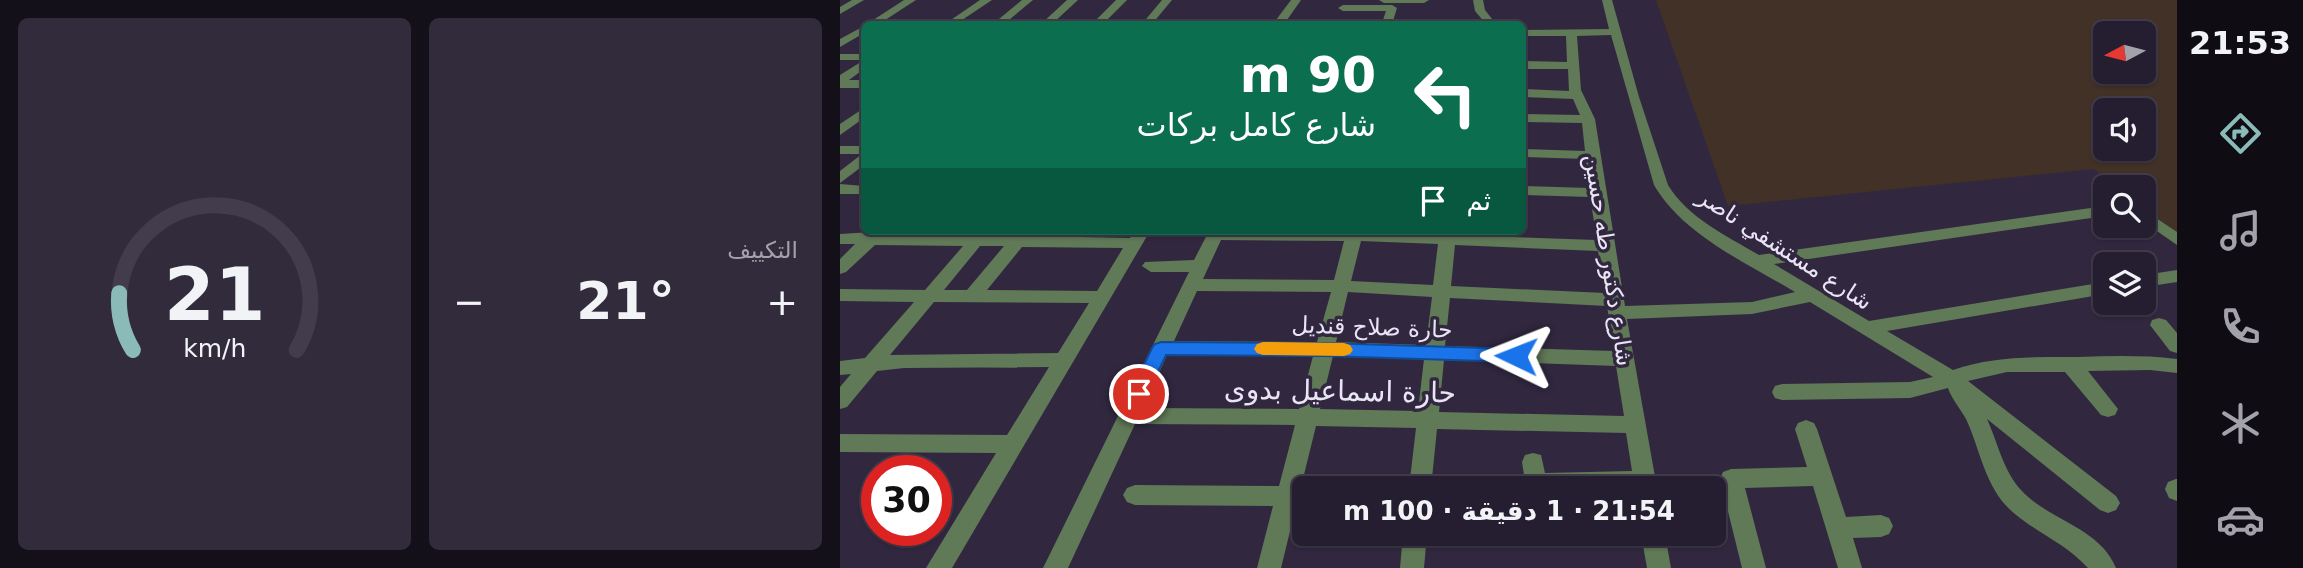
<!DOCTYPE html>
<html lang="ar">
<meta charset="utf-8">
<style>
body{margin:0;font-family:"DejaVu Sans",Vazirmatn,sans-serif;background:#312b3c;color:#f1f3f6;direction:rtl;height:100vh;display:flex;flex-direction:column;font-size:26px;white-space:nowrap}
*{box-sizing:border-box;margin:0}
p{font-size:23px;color:#a3a2ab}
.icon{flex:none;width:38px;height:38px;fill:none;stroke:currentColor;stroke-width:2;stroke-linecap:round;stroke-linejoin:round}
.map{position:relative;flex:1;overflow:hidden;direction:ltr}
.drawer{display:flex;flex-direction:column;gap:18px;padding:18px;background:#14101a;width:840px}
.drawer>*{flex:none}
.guide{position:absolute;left:21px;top:21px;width:665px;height:214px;border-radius:10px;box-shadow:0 2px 5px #0004,0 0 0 2px #423c4c;direction:rtl;background:#0b6e4f;color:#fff;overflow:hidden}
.needle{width:46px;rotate:263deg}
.tools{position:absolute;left:1253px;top:21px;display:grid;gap:14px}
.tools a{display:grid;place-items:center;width:63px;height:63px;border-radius:10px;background:#251e30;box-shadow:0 2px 5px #0004,0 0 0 2px #423c4c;font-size:35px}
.speed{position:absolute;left:21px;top:455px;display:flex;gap:14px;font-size:35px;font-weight:700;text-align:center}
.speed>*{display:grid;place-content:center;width:91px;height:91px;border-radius:50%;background:#251e30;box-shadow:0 2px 5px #0004,0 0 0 2px #423c4c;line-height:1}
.speed .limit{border:10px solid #d22;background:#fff;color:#111}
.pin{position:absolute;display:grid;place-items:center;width:60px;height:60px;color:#fff;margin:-30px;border:4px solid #fff;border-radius:50%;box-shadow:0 2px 7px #0007}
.me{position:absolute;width:77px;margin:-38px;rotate:272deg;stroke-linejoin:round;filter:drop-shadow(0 0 5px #0008)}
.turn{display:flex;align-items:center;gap:24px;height:147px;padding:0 35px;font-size:32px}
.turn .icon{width:91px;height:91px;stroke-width:2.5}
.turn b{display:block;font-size:49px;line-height:60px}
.then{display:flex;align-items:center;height:66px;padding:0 35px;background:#0003;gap:14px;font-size:26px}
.big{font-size:52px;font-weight:600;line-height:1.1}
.drawer .widget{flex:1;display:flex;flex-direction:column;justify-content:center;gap:10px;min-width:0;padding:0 24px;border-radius:10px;background:#312b3c}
.drawer .dial{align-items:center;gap:0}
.dial svg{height:182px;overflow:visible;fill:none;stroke:#423c4c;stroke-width:7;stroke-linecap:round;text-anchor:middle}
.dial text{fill:#f1f3f6;stroke:none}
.heat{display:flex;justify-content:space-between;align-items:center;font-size:38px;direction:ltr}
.drawer .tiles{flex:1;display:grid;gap:18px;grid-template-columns:repeat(2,1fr)}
.trip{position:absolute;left:452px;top:476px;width:434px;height:70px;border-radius:10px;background:#251e30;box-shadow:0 2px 5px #0004,0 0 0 2px #423c4c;font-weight:600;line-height:70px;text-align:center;direction:rtl}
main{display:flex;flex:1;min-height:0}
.tabs{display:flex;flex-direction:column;width:126px;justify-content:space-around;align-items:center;background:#0f0c13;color:#a3a2ab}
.tabs .icon{width:49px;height:49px}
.tabs .current{color:#8bbbb9}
.tabs b{font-size:32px;color:#f1f3f6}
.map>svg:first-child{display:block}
.industrial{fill:#413126;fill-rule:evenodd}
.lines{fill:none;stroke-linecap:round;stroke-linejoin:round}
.minor{fill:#607956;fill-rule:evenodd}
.route{fill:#1a73e8;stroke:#114b97;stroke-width:2}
.slow{fill:#f59e0b}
.labels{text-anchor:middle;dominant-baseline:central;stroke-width:7;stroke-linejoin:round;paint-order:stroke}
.street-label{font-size:23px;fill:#eae5f5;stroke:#312840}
.near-street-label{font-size:28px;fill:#eae5f5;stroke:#312840}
</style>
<main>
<nav class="tabs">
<b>21:53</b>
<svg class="icon current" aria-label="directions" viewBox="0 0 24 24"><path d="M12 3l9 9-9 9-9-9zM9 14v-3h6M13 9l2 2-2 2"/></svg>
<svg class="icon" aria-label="music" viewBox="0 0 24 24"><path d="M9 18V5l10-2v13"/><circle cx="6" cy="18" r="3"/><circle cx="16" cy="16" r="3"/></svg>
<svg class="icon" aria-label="phone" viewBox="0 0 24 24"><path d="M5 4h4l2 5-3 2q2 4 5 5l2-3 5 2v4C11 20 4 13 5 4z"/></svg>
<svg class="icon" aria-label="climate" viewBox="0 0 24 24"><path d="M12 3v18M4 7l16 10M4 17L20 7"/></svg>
<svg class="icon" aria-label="car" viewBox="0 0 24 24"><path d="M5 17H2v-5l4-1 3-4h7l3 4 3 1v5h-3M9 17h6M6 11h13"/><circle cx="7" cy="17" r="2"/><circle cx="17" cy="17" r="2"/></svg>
</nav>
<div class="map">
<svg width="1337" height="568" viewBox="0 0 1337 568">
<rect width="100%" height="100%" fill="#312840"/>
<path class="industrial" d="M816,0H1337V237L1304,210V187H1276L1254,169L888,206ZM1265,33H1304V72H1265ZM1265,110H1304V149H1265Z"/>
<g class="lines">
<g class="minor">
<polygon points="12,0 24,0 0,14 0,7"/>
<polygon points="64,0 76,0 39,24 27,24"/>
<polygon points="140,0 152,0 116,24 105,24"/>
<polygon points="182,0 193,0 164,24 153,24"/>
<polygon points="227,0 238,0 212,24 201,24"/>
<polygon points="276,0 287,0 263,24 252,24"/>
<polygon points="322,0 332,0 312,24 302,24"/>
<polygon points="451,0 461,0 447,20 543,20 546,11 503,11 498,8 503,5 552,5 557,8 553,21 559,24 408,24 413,21 436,20"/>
<polygon points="539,0 589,0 584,3 544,3"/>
<polygon points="633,0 643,0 645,10 656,24 646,24 635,11"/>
<path d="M762,0H772L799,97L828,185C848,218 887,236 919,255L1265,206V216L934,264L1029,321L1265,282V294L1047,331L1113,370C1154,356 1195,357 1238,357C1271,356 1304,355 1337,359V373L1310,370L1248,371L1278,409L1275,415L1268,417L1261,415L1225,372H1167L1128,381L1276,496L1280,503L1276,510L1268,513L1260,510L1147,419C1158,443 1163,471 1182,491C1210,521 1259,527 1276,568H1248C1226,544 1199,534 1175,514C1145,490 1141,451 1126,419C1120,408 1111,398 1108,388L1070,398L942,400L935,398L932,392L935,386L942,384L1070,382L1093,377L970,302L912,314L787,319L817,488H686L682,462L685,455L693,453L701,455L705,473L792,471L786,433L597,429L591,488H569L576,428L476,426L441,568H417L433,506L295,505L287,502L283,495L287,488L295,485L439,486L455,425L295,424L228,568H203L349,272H311L302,266L305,262L354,260L369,231H523L600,234V231H616V235L757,240L750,197L682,195V186L749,188L746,159L682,157V149L745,151L742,123L682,122V114L740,115L733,99L682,97V89L729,91L728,69H682V61L727,62L726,36H682V30L769,29ZM771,35L814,185C843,235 907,263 955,292L912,302L785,306L755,119L741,90L737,36ZM381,240L504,241L494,280L363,279ZM521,241L598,244L593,285L511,281ZM615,245L758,251L765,293L611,286ZM357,291L491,292L477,342L334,341ZM508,292L592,297L586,345L496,342ZM610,298L767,306L774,351L605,346ZM327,355L473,356L459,409L303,408ZM493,356L584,359L578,411L480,409ZM604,360L776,366L784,416L599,412Z"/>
<polygon points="24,26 24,33 0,47 0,39"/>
<rect x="0" y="54" width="24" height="6"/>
<polygon points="24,60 24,69 9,80 24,80 24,88 0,88 0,75"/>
<polygon points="24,108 24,118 0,135 0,124"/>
<polygon points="0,146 24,146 24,165 0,183 0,171 22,154 0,154"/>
<polygon points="0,184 24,186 24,194 0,194"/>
<polygon points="1304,210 1337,232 1337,245 1304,222"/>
<path d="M140,231C157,237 163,237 181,232L189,236L290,238L294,231H310L112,568H86L156,453L0,452V434L167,435L209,367L64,368L37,371L7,407L0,409V387L11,374L0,375V361L25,358L74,302L0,301V289L85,290L123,246L35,245L6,272L0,274V259L15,244H0V234L33,232L39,234L131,236ZM140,246H164L127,290H104ZM182,247L283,248L257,291L147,290ZM94,302L249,303L218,353L50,355Z"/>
<polygon points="1337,270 1337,282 1304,287 1304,275"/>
<polygon points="1319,318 1326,320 1337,333 1337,353 1330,351 1310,325 1312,320"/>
<polygon points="966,420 974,423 977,429 1006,517 1041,515 1049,518 1053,526 1049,534 1041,537 1013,538 1022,568 998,568 973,486 905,488 926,568 902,568 880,479 883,472 891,469 967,467 955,429 958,423"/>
<polygon points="1336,479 1337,479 1337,501 1329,498 1325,489 1328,482"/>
<polygon points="563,534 587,534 584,568 560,568"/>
<polygon points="801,534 825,534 831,568 807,568"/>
</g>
</g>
<polygon class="route" points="321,342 485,343 676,349 682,351 685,356 682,360 676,362 485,356 326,355 305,399 299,401 292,399 290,394 312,348 315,344"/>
<polygon class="slow" points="423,342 504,343 510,345 513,350 510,354 504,356 423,355 417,353 414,349 417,344"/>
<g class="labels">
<g class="street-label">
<text transform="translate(945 249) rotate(33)">شارع مستشفي ناصر</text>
<text transform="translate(769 260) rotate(81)">شارع دكتور طه حسين</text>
<text transform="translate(532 327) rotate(2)">حارة صلاح قنديل</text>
</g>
<g class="near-street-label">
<text transform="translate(500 391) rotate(1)">حارة اسماعيل بدوى</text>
</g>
</g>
</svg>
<div class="tools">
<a><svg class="needle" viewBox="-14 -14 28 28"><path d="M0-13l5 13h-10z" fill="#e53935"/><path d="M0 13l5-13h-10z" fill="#a3a2ab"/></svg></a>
<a><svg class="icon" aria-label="sound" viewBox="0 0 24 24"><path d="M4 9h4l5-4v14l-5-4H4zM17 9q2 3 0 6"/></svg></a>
<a><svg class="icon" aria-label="search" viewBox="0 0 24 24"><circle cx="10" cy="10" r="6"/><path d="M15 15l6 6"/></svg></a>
<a><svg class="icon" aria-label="layers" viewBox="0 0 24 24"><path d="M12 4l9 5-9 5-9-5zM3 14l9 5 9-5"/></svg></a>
</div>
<div class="speed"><div class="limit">30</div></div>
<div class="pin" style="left:299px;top:394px;background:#d93025"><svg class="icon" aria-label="arrive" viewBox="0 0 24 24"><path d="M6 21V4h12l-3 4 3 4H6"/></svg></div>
<svg class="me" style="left:676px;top:356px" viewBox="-20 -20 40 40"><path d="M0-17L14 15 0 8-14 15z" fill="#1a73e8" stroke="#fff" stroke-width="4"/></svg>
<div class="trip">21:54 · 1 دقيقة · 100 m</div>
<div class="guide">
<div class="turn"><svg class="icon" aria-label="left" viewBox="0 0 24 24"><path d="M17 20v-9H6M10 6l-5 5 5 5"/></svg><div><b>90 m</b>شارع كامل بركات</div></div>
<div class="then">ثم<svg class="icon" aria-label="arrive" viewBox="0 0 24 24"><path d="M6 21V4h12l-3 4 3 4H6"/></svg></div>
</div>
</div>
<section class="drawer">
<div class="tiles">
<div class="widget"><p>التكييف</p>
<div class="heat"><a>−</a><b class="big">21°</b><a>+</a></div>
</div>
<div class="widget dial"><svg viewBox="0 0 100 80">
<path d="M14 69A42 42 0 1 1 86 69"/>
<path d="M14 69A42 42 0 0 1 8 44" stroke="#8bbbb9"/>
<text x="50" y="56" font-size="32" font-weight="700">21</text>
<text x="50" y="72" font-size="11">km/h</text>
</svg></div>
</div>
</section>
</main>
